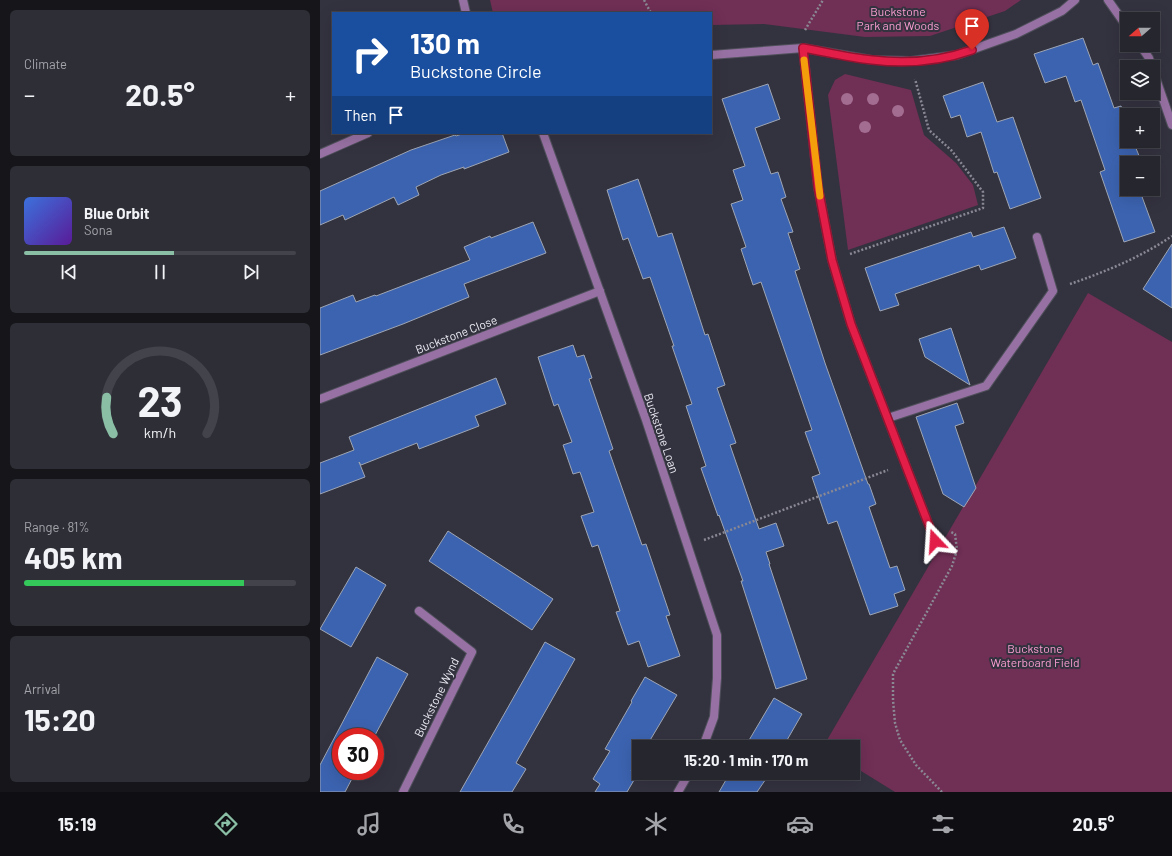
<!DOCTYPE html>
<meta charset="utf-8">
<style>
body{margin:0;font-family:Barlow,sans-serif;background:#2e2e37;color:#f1f3f6;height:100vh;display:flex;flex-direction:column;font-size:15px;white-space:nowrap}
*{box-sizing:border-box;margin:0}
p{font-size:13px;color:#a4a5aa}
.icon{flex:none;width:22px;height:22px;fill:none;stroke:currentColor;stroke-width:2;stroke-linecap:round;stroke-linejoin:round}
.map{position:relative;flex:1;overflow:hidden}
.details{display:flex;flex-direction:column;gap:10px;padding:10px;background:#15151a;width:320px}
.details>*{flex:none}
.guide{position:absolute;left:12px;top:12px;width:380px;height:122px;border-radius:0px;box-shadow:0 4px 16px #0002,0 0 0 1px #42434b;background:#1a4fa0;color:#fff;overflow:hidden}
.needle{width:26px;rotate:250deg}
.fabs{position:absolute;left:800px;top:12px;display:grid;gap:8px}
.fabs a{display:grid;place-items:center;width:40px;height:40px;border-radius:0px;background:#26262f;box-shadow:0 4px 16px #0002,0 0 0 1px #42434b;font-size:20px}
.speed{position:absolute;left:12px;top:728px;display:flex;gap:8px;font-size:20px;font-weight:700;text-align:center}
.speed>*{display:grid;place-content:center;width:52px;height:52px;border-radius:50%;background:#26262f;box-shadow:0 4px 16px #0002,0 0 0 1px #42434b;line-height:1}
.speed .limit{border:6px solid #d22;background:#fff;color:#111}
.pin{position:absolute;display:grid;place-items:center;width:34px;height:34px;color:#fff;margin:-41px -17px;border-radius:50% 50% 50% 0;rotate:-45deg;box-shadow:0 0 4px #0007}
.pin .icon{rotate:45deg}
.me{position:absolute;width:44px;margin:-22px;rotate:340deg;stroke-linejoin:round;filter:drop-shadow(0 0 3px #0008)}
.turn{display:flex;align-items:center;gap:14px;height:84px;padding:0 12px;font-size:18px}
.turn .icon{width:52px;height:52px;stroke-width:2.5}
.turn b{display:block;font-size:28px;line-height:34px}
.then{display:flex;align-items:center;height:38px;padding:0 12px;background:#0003;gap:8px;font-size:15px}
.big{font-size:30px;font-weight:700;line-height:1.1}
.details .widget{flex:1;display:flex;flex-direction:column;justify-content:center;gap:6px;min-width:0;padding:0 14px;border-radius:6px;background:#2e2e37}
.details .dial{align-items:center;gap:0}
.dial svg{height:104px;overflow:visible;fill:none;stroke:#42434b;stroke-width:7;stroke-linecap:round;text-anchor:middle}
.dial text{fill:#f1f3f6;stroke:none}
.song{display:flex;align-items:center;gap:12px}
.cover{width:48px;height:48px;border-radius:6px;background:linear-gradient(135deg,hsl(220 70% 55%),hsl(270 70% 35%))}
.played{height:4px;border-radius:2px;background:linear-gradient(90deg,#8abfa5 55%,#42434b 55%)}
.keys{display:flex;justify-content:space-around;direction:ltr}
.heat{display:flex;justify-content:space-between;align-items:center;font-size:22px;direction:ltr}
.charge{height:6px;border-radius:3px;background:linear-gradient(90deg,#34c759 81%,#42434b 0)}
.trip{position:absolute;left:312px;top:740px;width:228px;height:40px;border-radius:0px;background:#26262f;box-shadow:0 4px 16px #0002,0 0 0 1px #42434b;font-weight:700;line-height:40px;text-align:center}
.dock{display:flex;height:64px;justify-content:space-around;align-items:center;background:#0f0f13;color:#a4a5aa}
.dock .icon{width:28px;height:28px}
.dock .on{color:#8abfa5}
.dock b{font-size:18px;color:#f1f3f6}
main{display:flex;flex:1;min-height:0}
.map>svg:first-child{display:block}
.green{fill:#702f55}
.building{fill:#3c63b0;stroke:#9ea6b4}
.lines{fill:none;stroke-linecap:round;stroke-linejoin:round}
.service-casing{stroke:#50505c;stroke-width:10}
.minor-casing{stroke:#50505c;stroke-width:10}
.path{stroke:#898893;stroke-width:2.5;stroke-dasharray:2 2;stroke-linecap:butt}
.service{stroke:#9771a3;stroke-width:8}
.minor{stroke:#9771a3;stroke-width:8}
.tree{fill:#a26d90}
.route-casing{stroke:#92132f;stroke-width:10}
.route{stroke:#e11d48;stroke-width:7}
.slow{stroke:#f59e0b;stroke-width:7}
.labels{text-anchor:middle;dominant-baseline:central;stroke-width:4;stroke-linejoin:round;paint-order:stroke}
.park-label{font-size:12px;fill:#fc9ed2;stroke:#33323f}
.street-label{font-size:12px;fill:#ebebf3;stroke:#33323f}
</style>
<main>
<section class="details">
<div class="widget"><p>Climate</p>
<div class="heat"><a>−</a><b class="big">20.5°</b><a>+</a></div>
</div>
<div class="widget">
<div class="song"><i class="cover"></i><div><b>Blue Orbit</b><p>Sona</p></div></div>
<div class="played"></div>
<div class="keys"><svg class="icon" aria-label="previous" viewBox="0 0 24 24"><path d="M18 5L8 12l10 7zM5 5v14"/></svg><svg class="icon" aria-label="pause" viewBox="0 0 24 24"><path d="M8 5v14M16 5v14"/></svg><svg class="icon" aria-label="next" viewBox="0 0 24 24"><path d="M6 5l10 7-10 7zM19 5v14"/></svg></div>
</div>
<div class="widget dial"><svg viewBox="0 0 100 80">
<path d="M14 69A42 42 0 1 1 86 69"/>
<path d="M14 69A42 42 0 0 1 9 41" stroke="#8abfa5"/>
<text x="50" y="56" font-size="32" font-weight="700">23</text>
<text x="50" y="72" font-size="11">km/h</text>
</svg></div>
<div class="widget"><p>Range · 81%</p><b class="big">405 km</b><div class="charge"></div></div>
<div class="widget"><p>Arrival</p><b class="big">15:20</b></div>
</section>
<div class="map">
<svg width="852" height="792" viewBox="0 0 852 792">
<rect width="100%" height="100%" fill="#33323f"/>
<g class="green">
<polygon points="170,0 701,0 685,11 610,36 545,37 444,24 391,25 391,13 173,13"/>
<polygon points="525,74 591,90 604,135 636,163 653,185 658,205 528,250 508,95 515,80"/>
<polygon points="768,293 852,342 852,792 575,792 533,766 533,747 503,747"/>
</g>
<g class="building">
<polygon points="763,38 773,65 778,63 794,108 801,106 807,123 807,141 813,141 822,163 807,163 807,189 830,189 831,191 821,194 835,232 804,242 780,172 785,170 761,100 755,102 746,76 725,83 714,54"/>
<polygon points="663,82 677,122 693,117 721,198 690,209 677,172 674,173 661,132 647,137 640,115 631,118 623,96"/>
<polygon points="448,84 460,119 435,128 451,174 458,172 466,197 461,199 473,232 468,233 480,269 475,271 505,363 548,484 549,484 556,504 549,507 570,568 577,566 585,590 574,594 578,606 550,615 517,521 508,524 492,477 500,474 485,432 492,430 441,282 433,285 421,249 426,247 411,204 423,200 413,170 425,166 402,99"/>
<polygon points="145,133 182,133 189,152 144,169 144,167 121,175 96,187 99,195 78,205 74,197 25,220 23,215 0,225 0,191 91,150 135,135 136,136"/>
<polygon points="318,179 338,237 352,233 385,335 388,334 405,385 397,388 416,443 410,445 439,529 456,523 464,546 446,552 450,564 449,564 487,679 456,689 421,581 423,581 399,515 398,516 381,468 386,466 366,406 372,404 352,346 354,346 330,277 323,279 308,238 303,240 287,190"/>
<polygon points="213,222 226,253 144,284 149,297 83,324 0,355 0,308 33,295 36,302 55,295 56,296 150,260 144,247 170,236 171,238"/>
<polygon points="684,227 696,258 661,270 659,265 575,294 579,305 560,311 545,268 651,232 653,237"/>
<polygon points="852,244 852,308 823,289"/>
<polygon points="631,328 650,385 605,357 599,339"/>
<polygon points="253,345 257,357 264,355 272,378 269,379 293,449 289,451 322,545 326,544 350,615 346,616 360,656 328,667 319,641 308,645 296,612 300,611 278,545 272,547 261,516 274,512 260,472 253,474 243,445 252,442 238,404 234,406 218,357"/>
<polygon points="176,378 186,404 155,416 159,426 99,449 97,443 41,465 39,462 45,477 0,494 0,463 34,450 29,437"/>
<polygon points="637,403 644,423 635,426 656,488 644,507 623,494 596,417"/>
<polygon points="128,531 233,599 212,630 109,561"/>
<polygon points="36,567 66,585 31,647 0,629"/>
<polygon points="225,642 255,659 196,763 206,769 192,792 140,792"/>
<polygon points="57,657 88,674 54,737 21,737 21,771 36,771 25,792 0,792 0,765"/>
<polygon points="325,677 357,695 326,747 319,747 319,758 311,771 317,775 307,792 275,792 280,784 273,779 290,751 285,749 312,702 311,701"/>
<polygon points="454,698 482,714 463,747 425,747"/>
<polygon points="410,773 450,773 437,792 399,792"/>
<polygon points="450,773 464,773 460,779"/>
</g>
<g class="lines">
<g class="service-casing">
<polyline id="service" points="568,418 666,386 733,291 717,237"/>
</g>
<g class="minor-casing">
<g id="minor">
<polyline points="143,0 146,13"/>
<polyline points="788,0 807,27"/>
<polyline points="820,45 829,58 832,67"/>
<polyline points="483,48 498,187 512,260 531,324 615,541"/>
<polyline points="391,55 483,48 552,60 591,61 637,55 696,34 742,11 755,0"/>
<polyline points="833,70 852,125"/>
<polyline points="223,133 326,420 397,635 397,678 394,717 383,747"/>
<polyline points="0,154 48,133"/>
<polyline points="0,399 280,291"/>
<polyline points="83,792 152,652 99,611"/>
<polyline points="358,792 369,773"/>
</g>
</g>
<g class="path">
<polyline points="324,0 331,13"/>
<polyline points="485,30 503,0"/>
<polyline points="530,254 663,208 663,192 632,151 609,130 595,79"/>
<path d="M750,284C785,272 821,257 852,236"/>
<polyline points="384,540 568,470"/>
<polyline points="622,792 596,765 580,740 575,723 573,700 573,674 632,566 637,550 635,534 631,532"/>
</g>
<use href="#service" class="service"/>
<use href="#minor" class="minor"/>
</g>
<g class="tree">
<circle cx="527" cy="99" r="6"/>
<circle cx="553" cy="99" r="6"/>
<circle cx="578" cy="111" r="6"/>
<circle cx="545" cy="127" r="6"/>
</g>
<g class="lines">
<g class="route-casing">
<path id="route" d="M615,541L531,324L512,260L498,187L483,48C506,52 529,58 552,60C585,64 621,61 652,50"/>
</g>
<use href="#route" class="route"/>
<polyline class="slow" points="484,60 500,196"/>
</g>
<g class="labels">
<g class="park-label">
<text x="578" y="11">Buckstone<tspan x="578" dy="14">Park and Woods</tspan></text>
<text x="715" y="648">Buckstone<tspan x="715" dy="14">Waterboard Field</tspan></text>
</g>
<g class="street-label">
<text transform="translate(136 334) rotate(-21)">Buckstone Close</text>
<text transform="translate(342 433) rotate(71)">Buckstone Loan</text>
<text transform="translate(116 697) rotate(-64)">Buckstone Wynd</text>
</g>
</g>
</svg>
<div class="fabs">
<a><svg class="needle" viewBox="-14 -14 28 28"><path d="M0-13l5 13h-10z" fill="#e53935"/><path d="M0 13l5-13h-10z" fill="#a4a5aa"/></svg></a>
<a><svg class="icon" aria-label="layers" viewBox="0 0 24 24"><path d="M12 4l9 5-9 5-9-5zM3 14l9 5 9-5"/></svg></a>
<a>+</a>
<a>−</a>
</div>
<div class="speed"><div class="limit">30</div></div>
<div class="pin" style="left:652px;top:50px;background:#d93025"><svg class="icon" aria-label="arrive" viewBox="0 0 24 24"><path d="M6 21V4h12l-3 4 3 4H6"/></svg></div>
<svg class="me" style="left:615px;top:541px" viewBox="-20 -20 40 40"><path d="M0-17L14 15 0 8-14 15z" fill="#e11d48" stroke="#fff" stroke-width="4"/></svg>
<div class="trip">15:20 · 1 min · 170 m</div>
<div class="guide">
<div class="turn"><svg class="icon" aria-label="right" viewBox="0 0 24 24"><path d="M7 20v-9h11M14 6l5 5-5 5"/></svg><div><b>130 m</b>Buckstone Circle</div></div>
<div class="then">Then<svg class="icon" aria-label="arrive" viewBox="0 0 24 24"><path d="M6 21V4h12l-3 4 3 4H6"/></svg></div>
</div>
</div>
</main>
<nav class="dock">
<b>15:19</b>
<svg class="icon on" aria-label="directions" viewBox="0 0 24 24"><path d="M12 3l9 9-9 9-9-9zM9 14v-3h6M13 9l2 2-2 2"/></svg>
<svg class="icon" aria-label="music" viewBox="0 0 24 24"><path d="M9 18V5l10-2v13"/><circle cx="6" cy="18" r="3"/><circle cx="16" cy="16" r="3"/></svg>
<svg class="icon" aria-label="phone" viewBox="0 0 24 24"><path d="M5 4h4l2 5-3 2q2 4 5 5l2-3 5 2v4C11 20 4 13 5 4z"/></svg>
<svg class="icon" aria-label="climate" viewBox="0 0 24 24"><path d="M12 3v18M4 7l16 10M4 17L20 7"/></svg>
<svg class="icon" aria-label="car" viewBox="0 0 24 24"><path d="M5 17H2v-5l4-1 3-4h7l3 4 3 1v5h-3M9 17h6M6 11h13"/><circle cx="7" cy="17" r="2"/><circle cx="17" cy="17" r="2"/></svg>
<svg class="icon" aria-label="filters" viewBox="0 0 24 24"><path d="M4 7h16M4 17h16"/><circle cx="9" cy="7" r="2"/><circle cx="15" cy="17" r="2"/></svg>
<b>20.5°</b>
</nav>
